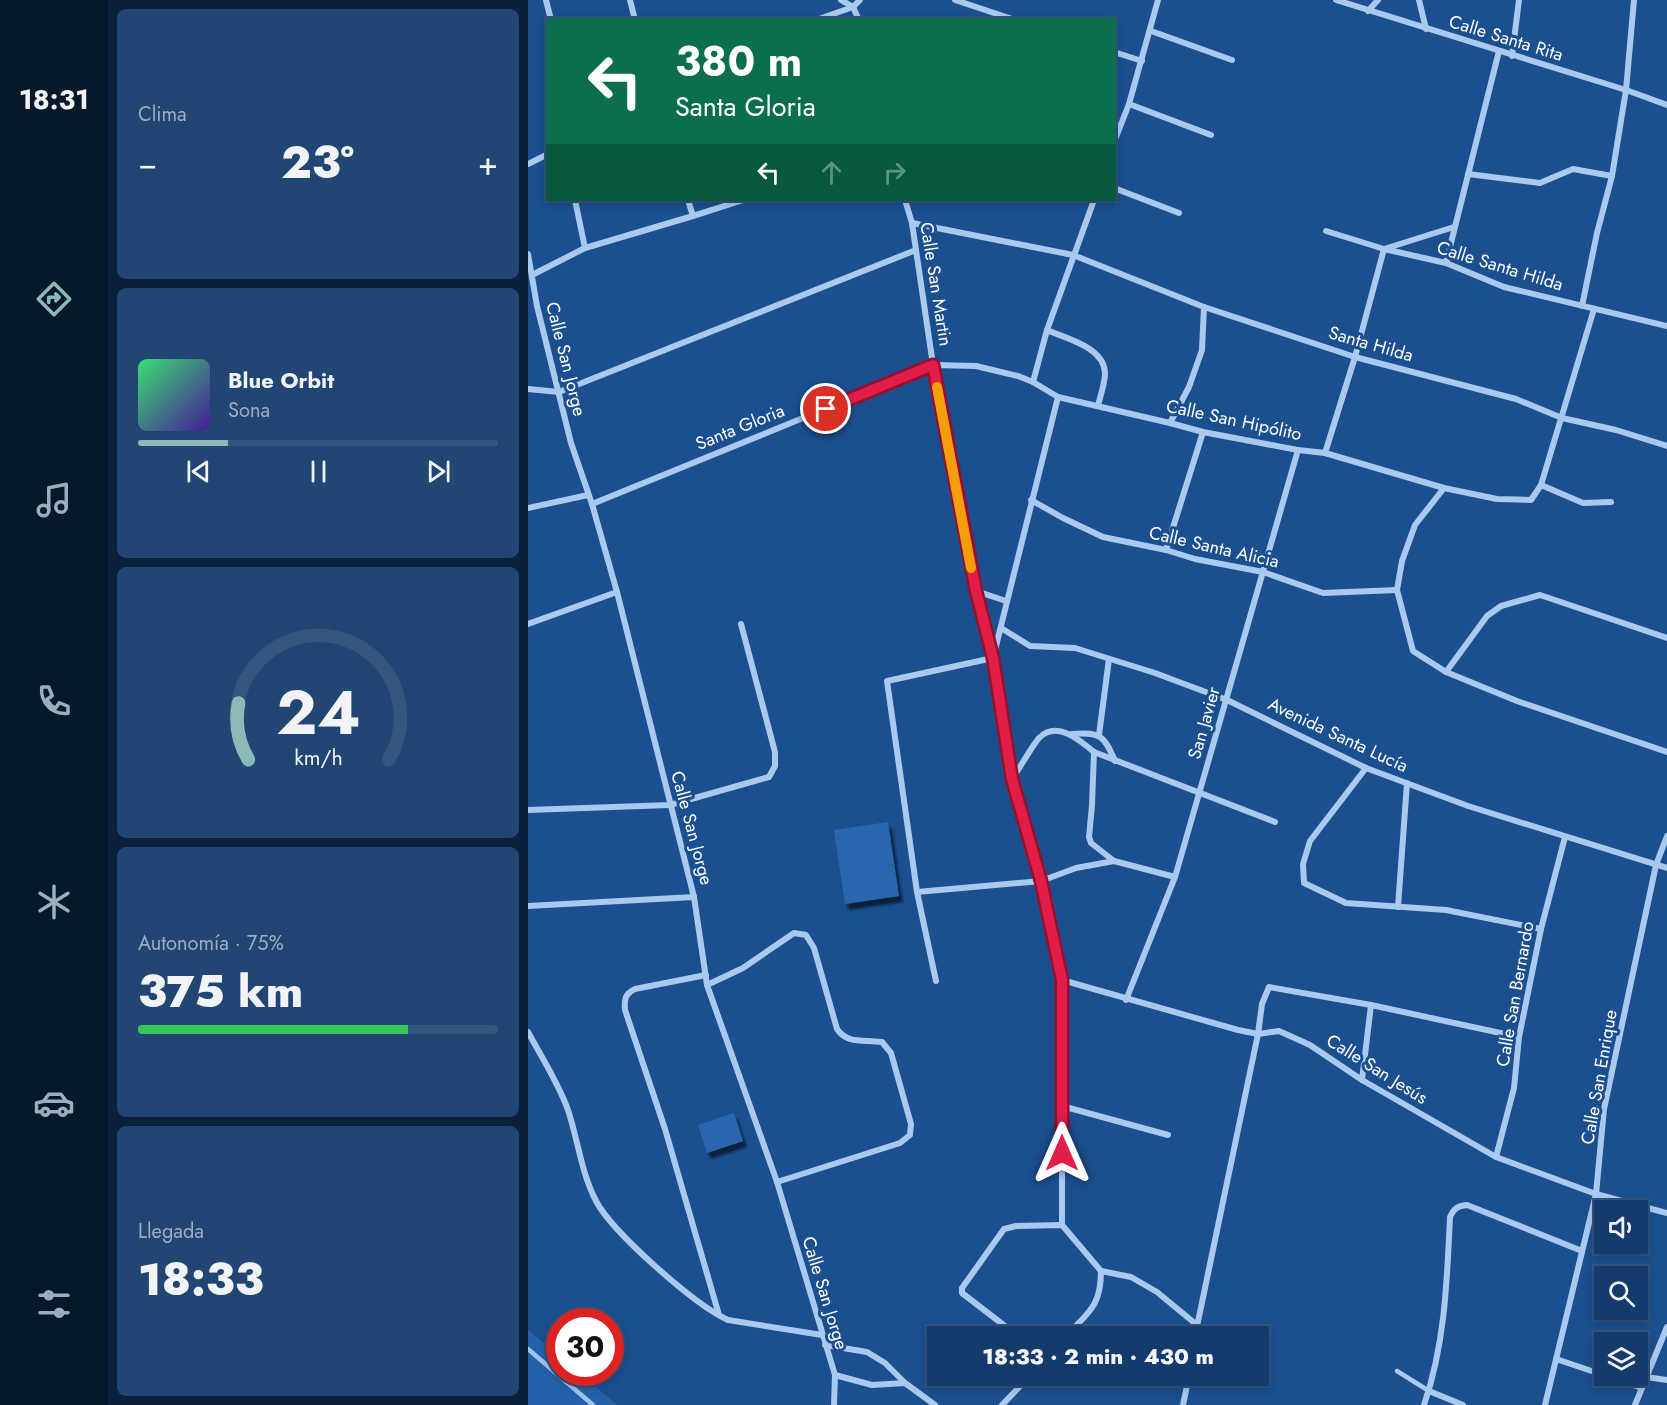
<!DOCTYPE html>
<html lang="es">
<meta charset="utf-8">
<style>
body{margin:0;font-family:Jost,sans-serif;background:#214673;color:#f1f3f6;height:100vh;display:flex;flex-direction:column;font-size:22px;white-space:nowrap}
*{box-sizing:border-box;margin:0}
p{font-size:20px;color:#9dadc1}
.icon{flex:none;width:33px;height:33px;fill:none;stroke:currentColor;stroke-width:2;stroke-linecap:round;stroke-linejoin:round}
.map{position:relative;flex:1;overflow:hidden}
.panel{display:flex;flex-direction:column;gap:9px;padding:9px;background:#0b203b;width:420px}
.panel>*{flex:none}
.top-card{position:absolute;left:18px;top:18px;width:570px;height:183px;border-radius:0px;box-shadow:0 3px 9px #0003,0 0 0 2px #33557e;background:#0b6e4f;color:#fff;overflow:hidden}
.buttons{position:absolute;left:1066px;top:1200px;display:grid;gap:12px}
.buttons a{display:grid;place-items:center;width:54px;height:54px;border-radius:0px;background:#143b6b;box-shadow:0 3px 9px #0003,0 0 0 2px #33557e;font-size:30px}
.speed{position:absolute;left:18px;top:1308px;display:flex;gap:12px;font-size:30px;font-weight:700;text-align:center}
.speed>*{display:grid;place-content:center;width:78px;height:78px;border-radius:50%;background:#143b6b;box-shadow:0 3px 9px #0003,0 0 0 2px #33557e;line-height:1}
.speed .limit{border:9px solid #d22;background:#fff;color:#111}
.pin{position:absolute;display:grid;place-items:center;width:51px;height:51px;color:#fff;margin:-26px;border:3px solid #fff;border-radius:50%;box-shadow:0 2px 6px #0007}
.me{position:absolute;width:66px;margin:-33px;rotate:0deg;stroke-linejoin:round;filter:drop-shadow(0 0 4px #0008)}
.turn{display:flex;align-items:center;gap:21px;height:126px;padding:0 30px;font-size:27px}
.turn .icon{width:78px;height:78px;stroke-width:2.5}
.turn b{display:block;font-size:42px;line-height:51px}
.lanes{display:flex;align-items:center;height:57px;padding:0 30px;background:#0003;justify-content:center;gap:30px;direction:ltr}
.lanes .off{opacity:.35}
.big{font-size:45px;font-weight:800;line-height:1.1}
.panel .tile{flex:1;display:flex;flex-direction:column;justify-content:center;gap:9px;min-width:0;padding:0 21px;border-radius:9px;background:#214673}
.panel .dial{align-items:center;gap:0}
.dial svg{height:156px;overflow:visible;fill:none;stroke:#33557e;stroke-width:7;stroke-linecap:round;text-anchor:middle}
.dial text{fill:#f1f3f6;stroke:none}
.song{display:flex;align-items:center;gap:18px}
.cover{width:72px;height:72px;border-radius:9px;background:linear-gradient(135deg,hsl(140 70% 55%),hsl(260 70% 35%))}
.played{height:6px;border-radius:3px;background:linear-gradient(90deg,#8bbbb9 25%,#33557e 25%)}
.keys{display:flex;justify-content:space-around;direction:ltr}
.heat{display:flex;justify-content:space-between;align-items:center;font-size:33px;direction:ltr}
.charge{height:9px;border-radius:4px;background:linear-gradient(90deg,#34c759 75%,#33557e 0)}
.trip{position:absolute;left:399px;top:1326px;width:342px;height:60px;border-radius:0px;background:#143b6b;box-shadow:0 3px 9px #0003,0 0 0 2px #33557e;font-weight:800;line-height:60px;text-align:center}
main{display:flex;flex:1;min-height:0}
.menu{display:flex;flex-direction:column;width:108px;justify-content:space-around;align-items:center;background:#08182b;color:#9dadc1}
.menu .icon{width:42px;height:42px}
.menu .active{color:#8bbbb9}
.menu b{font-size:27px;color:#f1f3f6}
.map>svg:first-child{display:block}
.green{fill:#2461a8}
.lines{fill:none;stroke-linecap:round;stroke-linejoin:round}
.stream{stroke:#9cc4f0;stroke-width:4.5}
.building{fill:#2a66ad;filter:url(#shadow)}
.service{stroke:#a9c9ee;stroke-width:4.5}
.minor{stroke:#a9c9ee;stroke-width:6}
.route-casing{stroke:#92132f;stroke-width:15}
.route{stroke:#e11d48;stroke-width:10}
.slow{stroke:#f59e0b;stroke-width:10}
.labels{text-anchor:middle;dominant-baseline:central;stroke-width:6;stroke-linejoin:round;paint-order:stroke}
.street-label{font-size:18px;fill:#fff;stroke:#1b4f8f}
</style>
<main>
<nav class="menu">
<b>18:31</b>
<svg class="icon active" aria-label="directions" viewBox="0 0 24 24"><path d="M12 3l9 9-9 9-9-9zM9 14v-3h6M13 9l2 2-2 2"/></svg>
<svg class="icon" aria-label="music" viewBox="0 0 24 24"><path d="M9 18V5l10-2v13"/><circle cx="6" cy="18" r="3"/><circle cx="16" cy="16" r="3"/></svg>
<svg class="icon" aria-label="phone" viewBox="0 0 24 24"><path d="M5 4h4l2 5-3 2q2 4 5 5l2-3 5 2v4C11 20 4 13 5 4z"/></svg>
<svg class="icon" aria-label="climate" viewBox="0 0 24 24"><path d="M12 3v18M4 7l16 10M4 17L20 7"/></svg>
<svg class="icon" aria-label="car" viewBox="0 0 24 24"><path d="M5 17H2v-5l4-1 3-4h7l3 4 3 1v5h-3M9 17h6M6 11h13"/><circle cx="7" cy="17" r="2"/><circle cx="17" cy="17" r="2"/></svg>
<svg class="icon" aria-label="filters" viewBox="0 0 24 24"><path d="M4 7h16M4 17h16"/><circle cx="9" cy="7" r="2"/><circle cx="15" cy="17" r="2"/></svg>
</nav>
<section class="panel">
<div class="tile"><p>Clima</p>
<div class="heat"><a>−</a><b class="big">23°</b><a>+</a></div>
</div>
<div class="tile">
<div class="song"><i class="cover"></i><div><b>Blue Orbit</b><p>Sona</p></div></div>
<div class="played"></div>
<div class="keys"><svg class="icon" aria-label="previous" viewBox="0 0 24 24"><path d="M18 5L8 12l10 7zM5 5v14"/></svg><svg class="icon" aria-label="pause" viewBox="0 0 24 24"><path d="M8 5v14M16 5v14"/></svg><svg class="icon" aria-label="next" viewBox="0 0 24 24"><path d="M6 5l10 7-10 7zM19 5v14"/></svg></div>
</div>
<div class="tile dial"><svg viewBox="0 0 100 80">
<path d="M14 69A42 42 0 1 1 86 69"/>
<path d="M14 69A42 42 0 0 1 9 40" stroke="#8bbbb9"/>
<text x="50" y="56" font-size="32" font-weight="700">24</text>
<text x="50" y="72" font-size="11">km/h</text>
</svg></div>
<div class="tile"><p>Autonomía · 75%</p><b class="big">375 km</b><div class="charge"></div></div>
<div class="tile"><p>Llegada</p><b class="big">18:33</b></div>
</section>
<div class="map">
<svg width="1139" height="1405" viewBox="0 0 1139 1405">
<defs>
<filter id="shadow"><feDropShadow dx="3.5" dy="6" stdDeviation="1.5" flood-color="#0009"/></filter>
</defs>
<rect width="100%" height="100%" fill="#1b4f8f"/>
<polygon class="green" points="0,1330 31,1356 32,1372 51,1373 89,1405 0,1405"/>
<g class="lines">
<polyline class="stream" points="0,1349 65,1405"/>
</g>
<g class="building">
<polygon points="360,822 371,896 317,904 306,830"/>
<polygon points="206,1113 215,1141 179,1153 170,1125"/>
</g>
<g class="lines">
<polyline class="service" points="869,1371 901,1391"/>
<g class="minor">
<polyline points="18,0 23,20"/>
<polyline points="102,0 107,20"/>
<polyline points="313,0 325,7 331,20"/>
<polyline points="427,0 487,20"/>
<polyline points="808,0 1098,90 1139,105"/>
<polyline points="891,0 898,29"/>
<polyline points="840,11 850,0"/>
<polyline points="288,20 325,7 332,0"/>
<polyline points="623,31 704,60"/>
<polyline points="586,52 614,61"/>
<polyline points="984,56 991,0"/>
<polyline points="601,104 683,135"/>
<polyline points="586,142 601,104 630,0"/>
<polyline points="0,164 20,154"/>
<polyline points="940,174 1012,183 1045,169 1084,176"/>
<polyline points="586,188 651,213"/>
<polyline points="47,200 57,248"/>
<polyline points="160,200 165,216"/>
<polyline points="377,200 384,223 405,365 448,591 465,658 484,779 513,881 534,980 534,1225"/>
<polyline points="384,223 545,255 676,307 827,357 988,399 1034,418 1088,430 1139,446"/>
<polyline points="798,231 856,249 918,263 976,287 1139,326"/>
<polyline points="0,254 9,306 43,443 64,504 89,592 166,897 179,985 249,1182 307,1375 306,1405"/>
<polyline points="918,263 971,51"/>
<polyline points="4,275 57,248 165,216 215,200"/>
<polyline points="1054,306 1069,233 1084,176 1098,90 1106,0"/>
<path d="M519,330C539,339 576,347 577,373C577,384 572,396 570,406"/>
<polyline points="505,382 519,330 566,200"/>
<polyline points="0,389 31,392 388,250"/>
<polyline points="642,423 661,387 674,350 676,307"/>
<polyline points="797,453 827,357 856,249 926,227"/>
<polyline points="1013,485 1055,503 1083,502"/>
<polyline points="916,488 887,525 874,561 869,590 885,651 918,672 989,701 1139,752"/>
<polyline points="503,500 535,518 575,537 638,550 667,559 735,572 795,593 869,590"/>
<polyline points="64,504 405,365 448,366 490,376 505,382 530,397 642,423 675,432 770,450 797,453 916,488 969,499 1003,500 1013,485 1066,309"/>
<polyline points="0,508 60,495"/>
<polyline points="638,550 675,432"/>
<polyline points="448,591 478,601"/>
<polyline points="0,624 89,592"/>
<polyline points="473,628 502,646 547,648 627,673 699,700 838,768 940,806 1139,868"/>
<polyline points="918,672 959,616 973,606 1012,595 1139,638"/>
<path d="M544,734C572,732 576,735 587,761"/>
<polyline points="571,735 581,659"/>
<polyline points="566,752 564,805 561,837 563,843 586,861"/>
<polyline points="838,768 782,841 775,864 776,883 818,903 918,910 1013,929"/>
<path d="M484,779C492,768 504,746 511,738C529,720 552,740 566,752L747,822"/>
<polyline points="0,810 142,805 241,777 247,766 247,752 213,624"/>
<polyline points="389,892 513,881 548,868 586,861 647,877"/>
<polyline points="0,906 166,897"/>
<polyline points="870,907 879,783"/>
<path d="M178,975L107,989C97,994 96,999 97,1010L137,1129L191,1315"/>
<polyline points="534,980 710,1030 730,1034 751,1031 782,1045 834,1080 968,1157 1068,1194 1139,1213"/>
<polyline points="408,981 389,892 359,681 465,658 530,397"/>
<path d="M179,985L215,968L266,933L278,935L286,948L309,1029C320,1045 336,1039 354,1042L363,1053L383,1124L382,1135L372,1143L249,1182"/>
<polyline points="598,1000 647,877 770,450"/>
<path d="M0,1032C13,1056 31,1084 40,1110C50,1140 53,1172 68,1201C85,1233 167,1305 200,1320L294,1335"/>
<polyline points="834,1080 843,1005"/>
<polyline points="534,1106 640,1135"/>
<polyline points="968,1157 986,1088 991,1037 1013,929 1037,837"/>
<polyline points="490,1336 434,1293 434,1288 476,1229 488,1226 534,1225 573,1271 603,1277 629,1292 669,1325"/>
<path d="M538,1336C561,1312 573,1306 573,1271"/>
<polyline points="667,1336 730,1034 734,1004 741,987 843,1005 991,1037"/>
<polyline points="297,1345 339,1352 357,1363 377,1383"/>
<polyline points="1028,1359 1114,1388"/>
<polyline points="307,1375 344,1385 377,1383 407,1405"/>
<polyline points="1118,1377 1139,1380"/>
<polyline points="901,1391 935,1405"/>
<polyline points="474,1405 502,1376"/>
<polyline points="655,1405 661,1376"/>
<path d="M896,1405C917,1344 919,1281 922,1217C926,1208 930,1206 939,1205L1054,1251"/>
<polyline points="1017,1405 1068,1194 1076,1109 1128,865 1139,836"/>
<polyline points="1107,1405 1139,1327"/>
</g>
</g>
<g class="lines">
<g class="route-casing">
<polyline id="route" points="298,409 405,365 448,591 465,658 484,779 513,881 534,980 534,1153"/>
</g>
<use href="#route" class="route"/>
<polyline class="slow" points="409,387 443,568"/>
</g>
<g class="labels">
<g class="street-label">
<text transform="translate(978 38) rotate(17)">Calle Santa Rita</text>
<text transform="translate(972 266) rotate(17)">Calle Santa Hilda</text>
<text transform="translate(408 284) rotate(81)">Calle San Martin</text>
<text transform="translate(843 344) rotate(16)">Santa Hilda</text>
<text transform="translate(38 359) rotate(76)">Calle San Jorge</text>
<text transform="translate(706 420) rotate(12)">Calle San Hipólito</text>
<text transform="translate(212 427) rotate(-22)">Santa Gloria</text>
<text transform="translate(686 547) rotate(13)">Calle Santa Alicia</text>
<text transform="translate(676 723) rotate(-74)">San Javier</text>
<text transform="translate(810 735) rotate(25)">Avenida Santa Lucía</text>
<text transform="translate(164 828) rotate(75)">Calle San Jorge</text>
<text transform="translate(987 994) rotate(-80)">Calle San Bernardo</text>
<text transform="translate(849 1069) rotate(32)">Calle San Jesús</text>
<text transform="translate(1071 1077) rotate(-80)">Calle San Enrique</text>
<text transform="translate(297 1293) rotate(73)">Calle San Jorge</text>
</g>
</g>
</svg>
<div class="buttons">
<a><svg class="icon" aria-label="sound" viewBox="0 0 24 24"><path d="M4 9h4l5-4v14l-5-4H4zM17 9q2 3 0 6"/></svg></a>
<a><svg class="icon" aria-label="search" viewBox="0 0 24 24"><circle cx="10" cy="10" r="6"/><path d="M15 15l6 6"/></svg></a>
<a><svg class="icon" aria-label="layers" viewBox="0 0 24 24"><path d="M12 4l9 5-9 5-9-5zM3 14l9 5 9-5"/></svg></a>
</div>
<div class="speed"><div class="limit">30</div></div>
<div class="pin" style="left:298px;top:409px;background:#d93025"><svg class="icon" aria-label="arrive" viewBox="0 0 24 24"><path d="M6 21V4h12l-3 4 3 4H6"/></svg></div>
<svg class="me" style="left:534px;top:1153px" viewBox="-20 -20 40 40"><path d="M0-17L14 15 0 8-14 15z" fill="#e11d48" stroke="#fff" stroke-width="4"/></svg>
<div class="trip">18:33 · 2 min · 430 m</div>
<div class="top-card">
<div class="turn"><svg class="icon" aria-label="left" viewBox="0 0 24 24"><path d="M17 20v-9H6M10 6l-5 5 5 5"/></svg><div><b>380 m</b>Santa Gloria</div></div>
<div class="lanes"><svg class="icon" aria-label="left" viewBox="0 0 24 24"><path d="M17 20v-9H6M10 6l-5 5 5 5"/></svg><svg class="icon off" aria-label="ahead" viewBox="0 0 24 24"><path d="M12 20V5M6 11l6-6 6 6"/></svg><svg class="icon off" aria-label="right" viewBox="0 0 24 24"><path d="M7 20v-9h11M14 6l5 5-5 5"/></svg></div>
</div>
</div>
</main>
